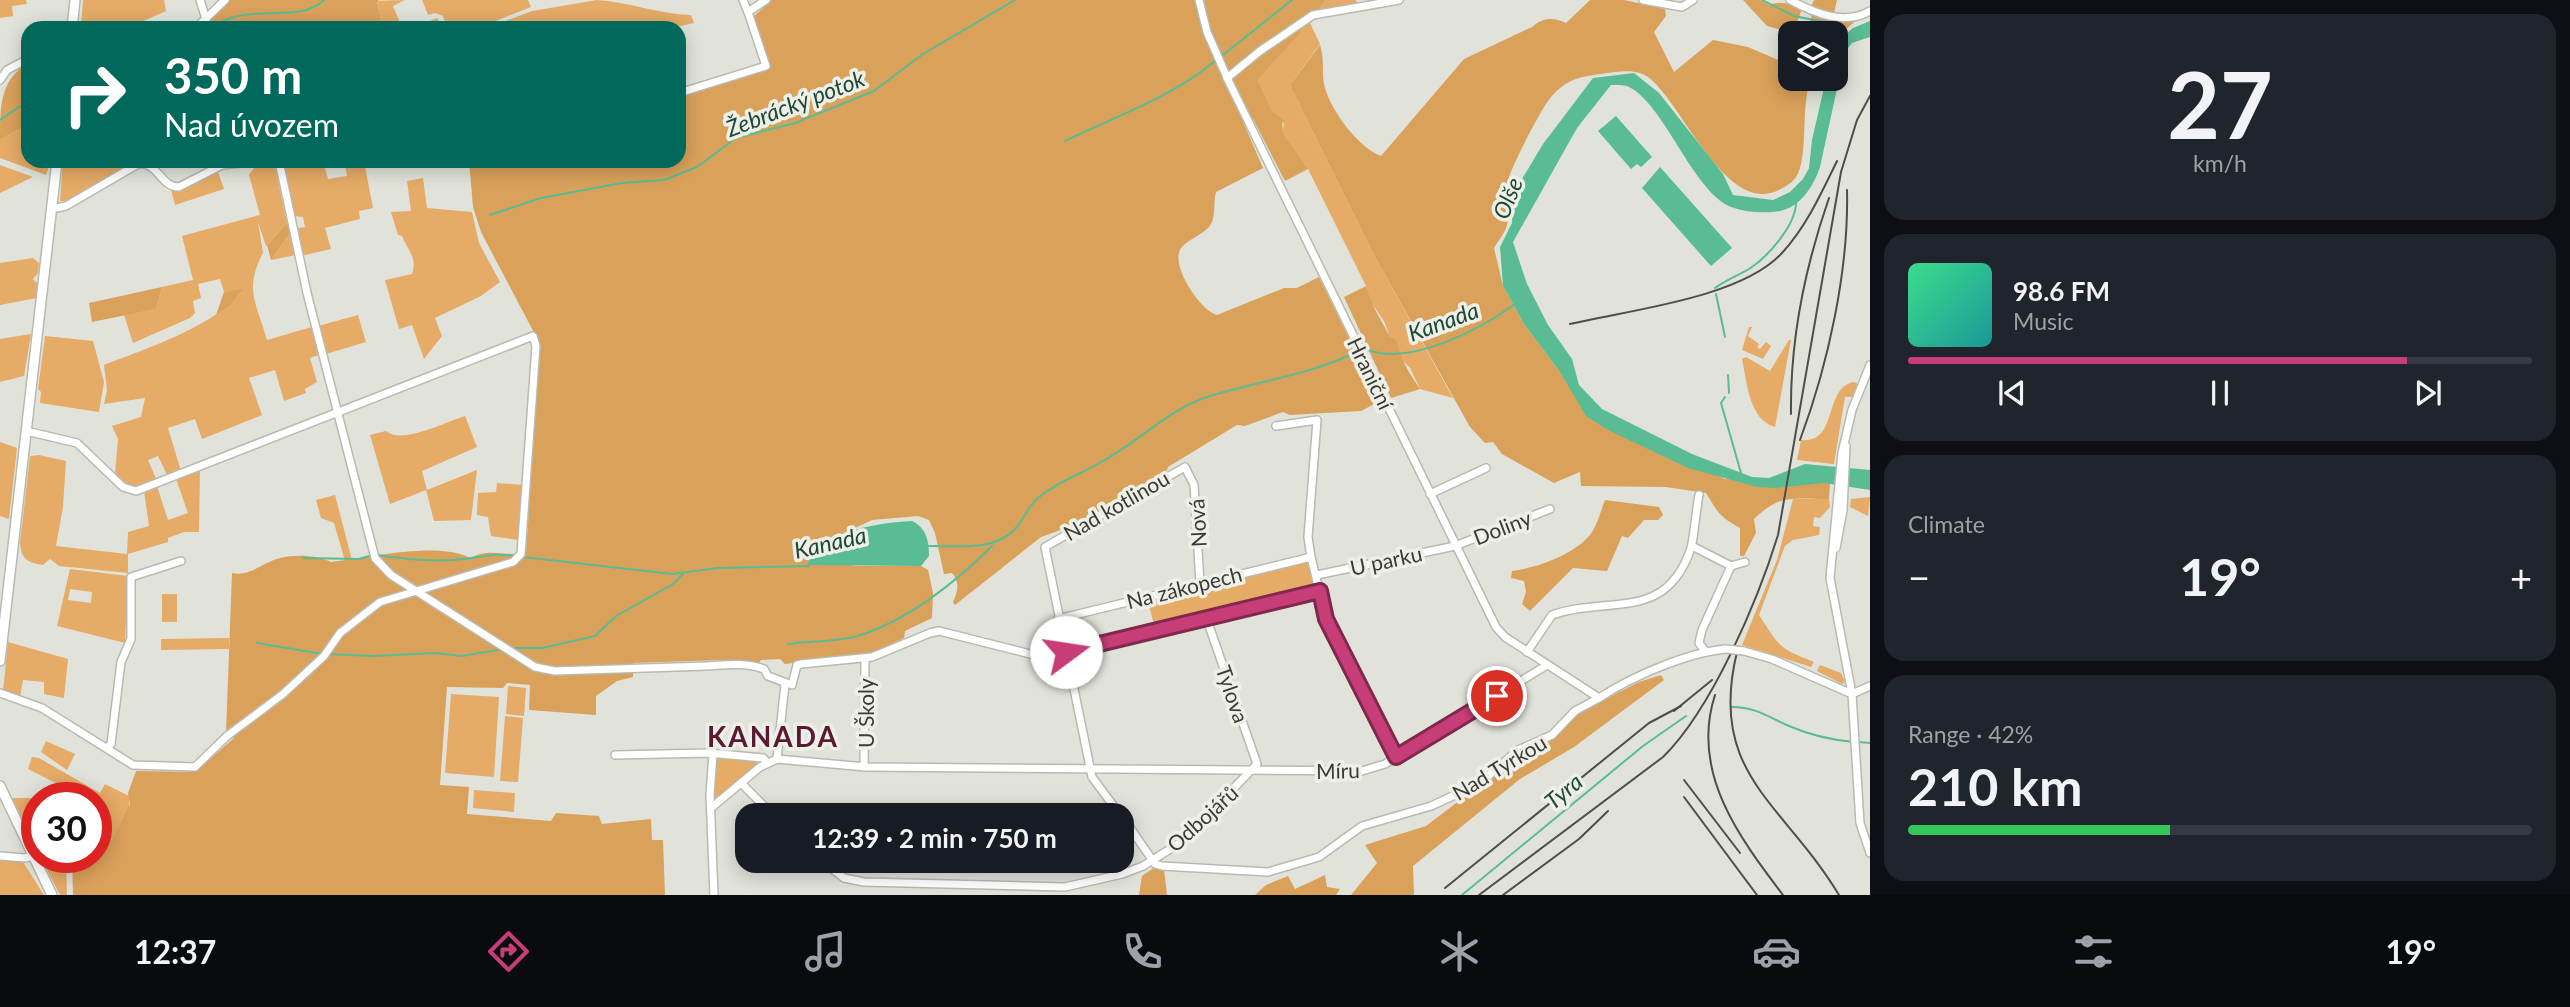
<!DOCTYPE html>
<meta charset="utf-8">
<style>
body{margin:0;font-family:Lato,sans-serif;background:#20242c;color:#f1f3f6;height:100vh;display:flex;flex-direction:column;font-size:26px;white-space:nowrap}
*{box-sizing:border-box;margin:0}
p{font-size:23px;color:#9ea1a6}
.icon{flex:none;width:38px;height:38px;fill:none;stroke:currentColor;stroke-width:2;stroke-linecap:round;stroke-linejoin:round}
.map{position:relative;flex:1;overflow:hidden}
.sheet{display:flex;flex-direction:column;gap:14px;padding:14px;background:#0d0f14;width:700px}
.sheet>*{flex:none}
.banner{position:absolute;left:21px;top:21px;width:665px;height:147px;border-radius:21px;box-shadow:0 4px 18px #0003;background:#00695c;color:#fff;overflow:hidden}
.tools{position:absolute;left:1778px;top:21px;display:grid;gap:14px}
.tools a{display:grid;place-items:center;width:70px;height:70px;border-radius:14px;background:#171b24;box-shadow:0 4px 18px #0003;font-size:35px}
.speed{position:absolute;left:21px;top:782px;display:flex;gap:14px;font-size:35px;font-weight:700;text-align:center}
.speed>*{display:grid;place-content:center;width:91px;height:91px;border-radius:50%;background:#171b24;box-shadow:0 4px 18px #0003;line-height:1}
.speed .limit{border:10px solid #d22;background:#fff;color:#111}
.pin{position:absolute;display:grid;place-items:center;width:60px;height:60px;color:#fff;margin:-30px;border:4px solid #fff;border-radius:50%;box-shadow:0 2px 7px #0007}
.me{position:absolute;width:77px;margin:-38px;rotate:76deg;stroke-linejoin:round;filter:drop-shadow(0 0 5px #0008)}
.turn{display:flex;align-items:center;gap:24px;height:147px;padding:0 28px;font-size:32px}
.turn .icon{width:91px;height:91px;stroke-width:2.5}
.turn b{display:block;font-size:49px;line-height:60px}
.big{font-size:52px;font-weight:700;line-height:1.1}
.sheet .tile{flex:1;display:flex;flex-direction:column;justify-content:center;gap:10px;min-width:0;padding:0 24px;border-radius:21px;background:#20242c}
.sheet .dial{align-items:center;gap:0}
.dial b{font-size:91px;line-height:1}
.song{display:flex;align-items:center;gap:21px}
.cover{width:84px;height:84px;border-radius:10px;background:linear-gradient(135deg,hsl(150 70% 55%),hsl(180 70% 35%))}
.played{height:7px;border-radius:4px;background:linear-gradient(90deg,#c63d77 80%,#363941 80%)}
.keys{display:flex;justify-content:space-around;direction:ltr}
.heat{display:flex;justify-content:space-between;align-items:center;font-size:38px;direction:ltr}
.charge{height:10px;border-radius:5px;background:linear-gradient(90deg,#34c759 42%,#363941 0)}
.trip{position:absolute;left:735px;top:803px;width:399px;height:70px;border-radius:21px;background:#171b24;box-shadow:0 4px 18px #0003;font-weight:700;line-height:70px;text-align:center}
.tabs{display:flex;height:112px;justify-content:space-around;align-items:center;background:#090b0e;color:#9ea1a6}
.tabs .icon{width:49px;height:49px}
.tabs .selected{color:#c63d77}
.tabs b{font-size:32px;color:#f1f3f6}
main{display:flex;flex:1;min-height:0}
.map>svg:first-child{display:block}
.green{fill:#e5ab67;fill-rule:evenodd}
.forest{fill:#daa15b}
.water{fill:#59bc94}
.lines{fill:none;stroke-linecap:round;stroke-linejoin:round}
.stream{stroke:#59bc94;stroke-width:2}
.minor-casing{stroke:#b8bab2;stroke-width:10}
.major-casing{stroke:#b8bab2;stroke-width:12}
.minor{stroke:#fff;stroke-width:7}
.major{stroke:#fff;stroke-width:9}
.rail{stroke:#4d4e4b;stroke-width:2}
.minor-bridge-casing{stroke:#b8bab2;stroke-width:10;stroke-linecap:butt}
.minor-bridge{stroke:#fff;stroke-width:7}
.route-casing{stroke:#81284d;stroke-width:18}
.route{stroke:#c63d77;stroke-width:12}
.labels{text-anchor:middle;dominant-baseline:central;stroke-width:7;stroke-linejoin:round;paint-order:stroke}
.street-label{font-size:21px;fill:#3a3b38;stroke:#eef0e7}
.water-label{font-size:23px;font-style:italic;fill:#1d4837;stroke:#eef0e7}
.district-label{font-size:28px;font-weight:bold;letter-spacing:2px;fill:#5b1934;stroke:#eef0e7}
</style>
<main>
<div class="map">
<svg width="1870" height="895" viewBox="0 0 1870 895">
<rect width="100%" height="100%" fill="#e1e3da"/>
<g class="green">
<polygon points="0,0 26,0 27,4 12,6 13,16 0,18"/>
<polygon points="83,0 164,0 166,11 128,28 81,28"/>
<polygon points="405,0 393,6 402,27 413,24 415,27 437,18 444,28 379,28 381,20 377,1"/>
<polygon points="422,0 528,0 531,7 478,28 447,28 443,16 435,13 428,15"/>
<path d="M597,0C629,2 658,14 691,15L694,23L672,28H487L532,11Z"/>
<polygon points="1325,0 1356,0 1357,4 1319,10"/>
<polygon points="1310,23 1320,44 1290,85 1374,255 1453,398 1420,389 1410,368 1400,358 1397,345 1390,337 1384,321 1368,298 1366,286 1308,169 1282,134 1284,124 1272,111 1256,80 1300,29"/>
<polygon points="28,124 28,161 51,161 46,175 0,158 0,140"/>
<polygon points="63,161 134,161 67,201 60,201"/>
<path d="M268,161H274L287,223L266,246L258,222L263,253C244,289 256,302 267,340L315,326L322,354L310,358L317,382L305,389L306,393L284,401L275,370L249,378L262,415L202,439L195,419L168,428L181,471L168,477L158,456L148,460L157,481C137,488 131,489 115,474L118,439L112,426L141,417L145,398L104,404L107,390L104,365C143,350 220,324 242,290L224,292L220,279L198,284L201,298L193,301L195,313L190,318L133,343L124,315L156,309L162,287L193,280L182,236L260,215L249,175L257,164Z"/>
<polygon points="283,161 323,161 328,179 347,176 345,164 364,161 373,208 359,211 360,219 325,228 331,249 301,256 295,229 305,227 303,217 294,216"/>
<polygon points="0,165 33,177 0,193"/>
<polygon points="217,169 224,189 175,205 171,190 189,187"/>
<path d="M423,178L427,208L472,212L479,243L500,282L481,296L435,318L442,336L424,359L412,325L399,329L385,280L412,274C418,258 407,249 402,236L398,235L391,212L411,211L407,181Z"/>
<polygon points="291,232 296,255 271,260"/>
<polygon points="33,258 39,263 38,273 33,279 37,283 37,298 0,305 0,263"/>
<polygon points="358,315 366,342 326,354 318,326"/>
<polygon points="1749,327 1752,327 1748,336 1759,344 1757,347 1760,349 1766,342 1771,346 1763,359 1742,350"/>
<polygon points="31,334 24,376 0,382 0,339"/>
<polygon points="45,336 93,341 104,382 99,412 40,403 41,392 38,389"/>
<path d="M1789,340H1791L1775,427C1749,420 1747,382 1742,359L1746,357L1770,371Z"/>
<path d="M1854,382L1858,384L1852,397H1845L1834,464L1797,460L1801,440C1839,444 1823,387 1854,382Z"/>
<path d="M465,416L477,447L422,471L427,490L477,470L471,520L434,521L426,490L390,504L370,435L386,431C402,445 445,422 465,416Z"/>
<polygon points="0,442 17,448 9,519 0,516"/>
<path d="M39,455L66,461L63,507L56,546L127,554L128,532L149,526L144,491L157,486L168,520L188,513L176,479L200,469L199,532H184L168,538V542L128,554V573L59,566L50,559L43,565C28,563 21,559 20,543L30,456Z"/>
<polygon points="497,483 523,485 518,540 491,536 488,517 477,515 478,493 496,492"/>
<polygon points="335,495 352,560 345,561 334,523 321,518 316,500"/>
<polygon points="1870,497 1868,516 1850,507 1851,499"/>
<path d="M1793,499H1829L1830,507L1820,518L1814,517L1813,526L1820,527L1819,535L1793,540L1785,546L1759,615C1780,647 1777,647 1814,662L1811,667L1742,645L1777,560Z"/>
<polygon points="1310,561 1317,590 1155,629 1148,601"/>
<path d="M70,569L128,576L125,643L57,626ZM70,589L92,592L91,603L68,600Z"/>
<rect x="162" y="594" width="15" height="28"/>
<polygon points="229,638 229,649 161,650 161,639"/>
<polygon points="8,642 68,659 64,698 44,694 44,682 23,680 20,698 3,691"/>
<polygon points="1820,665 1841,673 1845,682 1842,684 1817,671"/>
<polygon points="508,686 526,688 524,716 506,714"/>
<polygon points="451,694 499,697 494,777 445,773"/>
<polygon points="505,716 523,718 518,782 500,781"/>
<polygon points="46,741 75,754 67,770 41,752"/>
<path d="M32,757L39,758L100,793L105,784L129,796C132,812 120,827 112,840L96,832V798H85L28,769Z"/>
<polygon points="718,757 756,761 757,765 717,798 712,795 713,765"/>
<polygon points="474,790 515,793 514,812 473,808"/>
<polygon points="12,798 30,798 37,802 37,848"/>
<polygon points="41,858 66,858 67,895 60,895"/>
<polygon points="0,859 23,862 44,895 0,895"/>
</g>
<g class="forest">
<polygon points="229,0 379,0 377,2 381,20 379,28 233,28 227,22 220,28 201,28"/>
<path d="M772,0H1325L1319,10L1301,19L1300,33L1257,80L1272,111L1282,119L1283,134L1308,169L1285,181L1253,119L1244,124L1263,168L1216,192C1213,202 1216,215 1211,224C1204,236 1182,240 1179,253C1174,270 1201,311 1217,315L1284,288H1297L1319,277L1380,401L1361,411L1290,415L1283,412L1245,426L1237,425L1168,467L1166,472L1083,522L1041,537L955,605L953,602C958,592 960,582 952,573L944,574L935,533L929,520L918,516L872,520L821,544L810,552L806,560L858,566H921L928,570L933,593L932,618L905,631L904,638L872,653L785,664L780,659L761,660L758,664L720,660L633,663V677L617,681L596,696V715L529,710L530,685L507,683L503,688L447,687L440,785L469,787L467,814L551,821L556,813L599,816L602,824L651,819L652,840H663L665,895H73L72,858H96V832L112,840L130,804L128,793L136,771L195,772L234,738L226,733L232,573C250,577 263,562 280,558C296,554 317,555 331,562C367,558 439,541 470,558C490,547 505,557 526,553L540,344L481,232L473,207L469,161H679V94L770,68L753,17Z"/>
<path d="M1590,0H1624L1665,9L1666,16L1654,32L1674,72L1713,40L1748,47L1790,65V79H1811C1800,106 1809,158 1796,177C1792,183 1786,186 1779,190C1726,217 1682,102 1648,77C1635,68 1616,72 1601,74C1578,77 1566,80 1551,97C1541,109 1514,162 1509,177C1505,192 1511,210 1507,225C1505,233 1498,241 1494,248L1503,286L1524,324L1560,372L1587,416L1725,479L1830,483L1829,499C1794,499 1781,493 1754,519L1756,533L1744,556H1740V528C1718,516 1718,512 1706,493L1666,487L1581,486L1580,472L1554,483L1502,454L1493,442L1485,443L1470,427L1374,255L1290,85L1320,45C1325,59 1321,74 1325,88C1332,112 1358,147 1381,156L1464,59L1532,27C1543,17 1553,17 1566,23Z"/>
<path d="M1743,0H1760L1769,5C1781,0 1790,4 1802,9L1793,33L1767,26Z"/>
<polygon points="1814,0 1837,0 1834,13 1811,6"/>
<polygon points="1812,15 1838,21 1857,20 1836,37 1836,33 1806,33"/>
<path d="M28,63V124L0,140C0,104 0,81 28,63Z"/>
<polygon points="287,223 291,232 271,260 267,245"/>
<path d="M1366,286C1370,304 1382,321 1390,337L1396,340C1400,358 1409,373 1420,389L1391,398L1344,297Z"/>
<polygon points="162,287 156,309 92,322 89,303"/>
<polygon points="243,289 230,305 216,315 224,292"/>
<path d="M1605,500L1659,507L1663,515L1658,520H1644L1628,538L1622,536L1607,571L1573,568L1530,611L1522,604L1526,592L1524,581L1511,578L1512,571C1537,568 1577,554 1592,532C1598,523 1601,510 1605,500Z"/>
<polygon points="1661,675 1664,680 1574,747 1520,779 1413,866 1414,895 1351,895 1377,863 1365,845 1426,826 1522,753 1554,738 1578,713 1639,682"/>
<polygon points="1155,867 1164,869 1167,895 1139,895 1142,876"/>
<polygon points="1325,875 1327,887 1340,889 1336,895 1255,895 1266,885 1288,876 1295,889"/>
</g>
<g class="water">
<path d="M1870,21V37L1852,43L1845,52L1820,167C1813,188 1798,211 1773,212C1759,213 1745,212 1731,207C1692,191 1664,102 1627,86C1623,85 1616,85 1611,85L1577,128L1513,242L1527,284L1548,325L1572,359L1579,385L1602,409L1692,454L1752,477L1769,478L1805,464L1870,470V490L1824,483L1776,488L1757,487L1688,468L1608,430L1586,416L1560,372L1524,324L1503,286L1500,247L1512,223L1513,194L1543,144L1593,78L1634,73L1659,93L1723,174L1733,195L1773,200L1790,192L1803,179L1809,168L1812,140L1826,79H1836V43L1853,28Z"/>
<polygon points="1616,116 1652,157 1641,167 1637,164 1631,169 1598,131"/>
<polygon points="1660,167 1732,248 1711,266 1642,188"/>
<path d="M912,521C926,528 929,540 929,556L921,566L808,565L810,552C840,530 875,523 912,521Z"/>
</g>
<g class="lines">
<g class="stream">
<polyline points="1762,0 1794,16 1829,23 1843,35"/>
<path d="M211,28C249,0 296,26 324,0"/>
<polyline points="1223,55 1292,0"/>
<polyline points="0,120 28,101"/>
<path d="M1065,141C1116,116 1171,98 1215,61"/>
<polyline points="490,215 541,198 622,183 664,180 697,167 736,138 795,123 874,91 923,54 1015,0"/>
<path d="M1715,288C1726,280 1737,276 1749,269C1768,257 1797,224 1796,201"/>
<polyline points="1716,294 1725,337"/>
<path d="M1368,350C1411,366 1481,329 1515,304"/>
<polyline points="1728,375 1729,393"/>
<polyline points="1725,397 1721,403 1741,473"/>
<path d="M927,546C958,545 995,553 1017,527C1026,515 1030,503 1043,494C1062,480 1083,473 1103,461C1138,442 1168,410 1207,397C1255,382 1309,375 1354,353"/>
<path d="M377,555C408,560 440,563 471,558C487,556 497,553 514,556"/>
<polyline points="523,557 672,574 718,568 809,566"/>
<polyline points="303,558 359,559 372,555"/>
<polyline points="257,643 322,654"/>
<path d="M788,644C811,641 835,642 858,636C907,621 956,582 992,546"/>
<polyline points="512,648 542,648 595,636 616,616 673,584 683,574"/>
<polyline points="327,654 374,656 435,653 462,656 503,649"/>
<path d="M1732,707C1756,707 1768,717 1789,726C1810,735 1831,740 1854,742"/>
<polyline points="1859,742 1870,743"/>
<polyline points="1462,895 1643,746 1686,716"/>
</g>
<g class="minor-casing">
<g id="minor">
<polyline points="200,0 206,19"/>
<polyline points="743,0 748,12"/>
<path d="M1199,0L1207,32L1229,82L1496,627L1505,637L1599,698C1631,677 1686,653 1725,649"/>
<polyline points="1643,0 1682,7 1693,0"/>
<path d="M1790,0C1814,13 1844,26 1870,11"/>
<polyline points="196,28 225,0"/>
<polyline points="1227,78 1260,51 1313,15 1399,0"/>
<polyline points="0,80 7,70 28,59"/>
<polyline points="679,93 766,66 748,12 766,0"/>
<path d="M279,161L307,293L375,558L391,575L535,667L555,671L706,666C726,665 744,662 764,669L768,676L792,685L797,665L801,664L872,657L930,633L939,631L1038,656L1066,652L1320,591"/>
<path d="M52,209L66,206L138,164C158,161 160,187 179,187L222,165L260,161"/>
<polyline points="1870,365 1852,410 1842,453 1830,578 1852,694 1860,823 1870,853"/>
<polyline points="1276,426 1317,420 1308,537 1311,557 1326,619 1396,757"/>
<polyline points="1430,494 1486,468"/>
<polyline points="1692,546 1731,566 1702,630 1699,643 1706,652"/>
<polyline points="1836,548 1843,510 1846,446"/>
<polyline points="1731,566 1745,562"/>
<polyline points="1317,575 1455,546 1550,509"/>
<polyline points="1058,619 1311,557"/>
<polyline points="1744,651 1772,659 1852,694"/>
<path d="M1527,652L1552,615C1610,595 1666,623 1691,548C1694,537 1696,510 1699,495"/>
<polyline points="0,693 42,708 133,765 195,767 227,736 283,694 324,656 340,633 380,602 513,562 521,554 536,346 533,336 136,491 123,487 77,443 26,431"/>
<polyline points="1852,694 1870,686"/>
<polyline points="108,747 111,744 121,662 131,639 131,577 181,561"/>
<polyline points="713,754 710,795 714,895"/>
<polyline points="615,755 709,753 763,758 767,762"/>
<polyline points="777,759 785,684"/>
<polyline points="864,767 865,659"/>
<polyline points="741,783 774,816"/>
<polyline points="711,808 760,767 777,759 866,767 1362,771 1385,764 1547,665"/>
<polyline points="1121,816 1092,777 1045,547 1185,467 1194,485 1200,583"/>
<polyline points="1122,816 1155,864 1162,866 1268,872 1319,857 1362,826 1431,806 1479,784 1518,750 1552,735 1575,711 1599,698"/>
<polyline points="0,856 25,858 33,856"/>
<polyline points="822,861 844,878 864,882 1065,887 1122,874 1143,866 1183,841 1257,764 1206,617"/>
</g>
</g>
<g class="major-casing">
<g id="major">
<polyline points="72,28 75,0"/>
<polyline points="0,661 57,161"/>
<polyline points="0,786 52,895"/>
</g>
</g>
<use href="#minor" class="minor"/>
<use href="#major" class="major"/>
<g class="rail">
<path d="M1570,324C1629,310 1741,298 1782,253C1806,227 1822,192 1837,161"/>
<path d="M1791,414C1790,342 1805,267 1829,198"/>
<path d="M1800,440C1828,365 1849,270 1847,190"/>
<path d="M1737,652C1707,774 1784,803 1839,895"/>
<path d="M1715,695C1690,772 1739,837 1783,895"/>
<polyline points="1674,711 1712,680"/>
<polyline points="1684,780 1740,853"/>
<polyline points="1684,797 1757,895"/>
<polyline points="1445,888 1649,723 1681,706"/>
<path d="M1479,895L1663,757C1712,709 1758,600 1778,535L1841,172L1857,120L1870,96"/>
<polyline points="1503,895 1579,839 1608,811"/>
</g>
<g class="minor-bridge-casing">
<polyline id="minor-bridge" points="1725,649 1744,651"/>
</g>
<use href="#minor-bridge" class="minor-bridge"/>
</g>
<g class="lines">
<g class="route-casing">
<polyline id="route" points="1066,652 1320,591 1326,619 1396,757 1497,696"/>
</g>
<use href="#route" class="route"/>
</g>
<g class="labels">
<g class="street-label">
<text transform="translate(1371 373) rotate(64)">Hraniční</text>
<text transform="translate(1116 505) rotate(-30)">Nad kotlinou</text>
<text transform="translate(1197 523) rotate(-93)">Nová</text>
<text transform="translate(1502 527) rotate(-21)">Doliny</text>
<text transform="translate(1386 560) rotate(-12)">U parku</text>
<text transform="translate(1184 587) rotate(-14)">Na zákopech</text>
<text transform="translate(1233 694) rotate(71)">Tylova</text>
<text transform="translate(865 713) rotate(-90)">U Školy</text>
<text transform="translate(1499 767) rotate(-31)">Nad Tyrkou</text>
<text transform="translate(1338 770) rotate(-1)">Míru</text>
<text transform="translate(1202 818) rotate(-42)">Odbojářů</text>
</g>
<g class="water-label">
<text transform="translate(795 103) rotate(-21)">Žebrácký potok</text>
<text transform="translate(1507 198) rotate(-68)">Olše</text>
<text transform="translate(1443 321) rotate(-20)">Kanada</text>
<text transform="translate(830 542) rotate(-13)">Kanada</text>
<text transform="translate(1563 791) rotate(-40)">Tyra</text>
</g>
<g class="district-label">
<text x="773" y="736">KANADA</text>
</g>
</g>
</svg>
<div class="tools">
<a><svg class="icon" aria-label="layers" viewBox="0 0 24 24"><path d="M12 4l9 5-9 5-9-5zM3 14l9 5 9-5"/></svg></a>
</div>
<div class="speed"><div class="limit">30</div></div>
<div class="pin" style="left:1497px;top:696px;background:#d93025"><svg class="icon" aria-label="arrive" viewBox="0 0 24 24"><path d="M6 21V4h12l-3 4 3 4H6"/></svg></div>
<svg class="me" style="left:1066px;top:652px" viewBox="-20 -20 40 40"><circle r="19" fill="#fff"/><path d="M0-13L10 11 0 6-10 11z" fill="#c63d77"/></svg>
<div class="trip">12:39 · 2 min · 750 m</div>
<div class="banner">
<div class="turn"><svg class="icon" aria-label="right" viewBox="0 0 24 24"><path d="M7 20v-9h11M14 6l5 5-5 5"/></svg><div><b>350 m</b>Nad úvozem</div></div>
</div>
</div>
<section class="sheet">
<div class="tile dial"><b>27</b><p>km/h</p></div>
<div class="tile">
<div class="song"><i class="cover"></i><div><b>98.6 FM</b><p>Music</p></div></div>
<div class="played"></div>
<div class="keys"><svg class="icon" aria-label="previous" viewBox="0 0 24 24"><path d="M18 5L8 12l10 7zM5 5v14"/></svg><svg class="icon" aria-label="pause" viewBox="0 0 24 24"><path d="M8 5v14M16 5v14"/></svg><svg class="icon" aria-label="next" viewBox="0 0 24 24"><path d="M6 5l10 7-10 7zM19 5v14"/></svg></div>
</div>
<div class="tile"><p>Climate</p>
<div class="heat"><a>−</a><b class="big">19°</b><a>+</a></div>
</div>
<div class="tile"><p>Range · 42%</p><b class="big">210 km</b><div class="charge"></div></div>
</section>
</main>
<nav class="tabs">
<b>12:37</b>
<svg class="icon selected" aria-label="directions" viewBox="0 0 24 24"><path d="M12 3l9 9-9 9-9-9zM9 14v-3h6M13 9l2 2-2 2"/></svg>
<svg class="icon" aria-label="music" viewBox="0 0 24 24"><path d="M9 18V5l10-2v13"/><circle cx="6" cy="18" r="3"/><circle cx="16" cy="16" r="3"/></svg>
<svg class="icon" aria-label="phone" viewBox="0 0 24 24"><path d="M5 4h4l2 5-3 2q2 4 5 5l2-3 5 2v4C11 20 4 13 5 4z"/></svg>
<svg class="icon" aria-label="climate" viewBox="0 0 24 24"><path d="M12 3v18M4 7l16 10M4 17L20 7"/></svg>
<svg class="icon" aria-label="car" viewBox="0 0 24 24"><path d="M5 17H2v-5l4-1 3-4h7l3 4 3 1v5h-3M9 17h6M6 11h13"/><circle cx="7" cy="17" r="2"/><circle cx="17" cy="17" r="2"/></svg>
<svg class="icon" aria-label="filters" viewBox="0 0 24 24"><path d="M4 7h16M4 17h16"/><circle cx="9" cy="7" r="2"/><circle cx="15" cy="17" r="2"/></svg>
<b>19°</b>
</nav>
